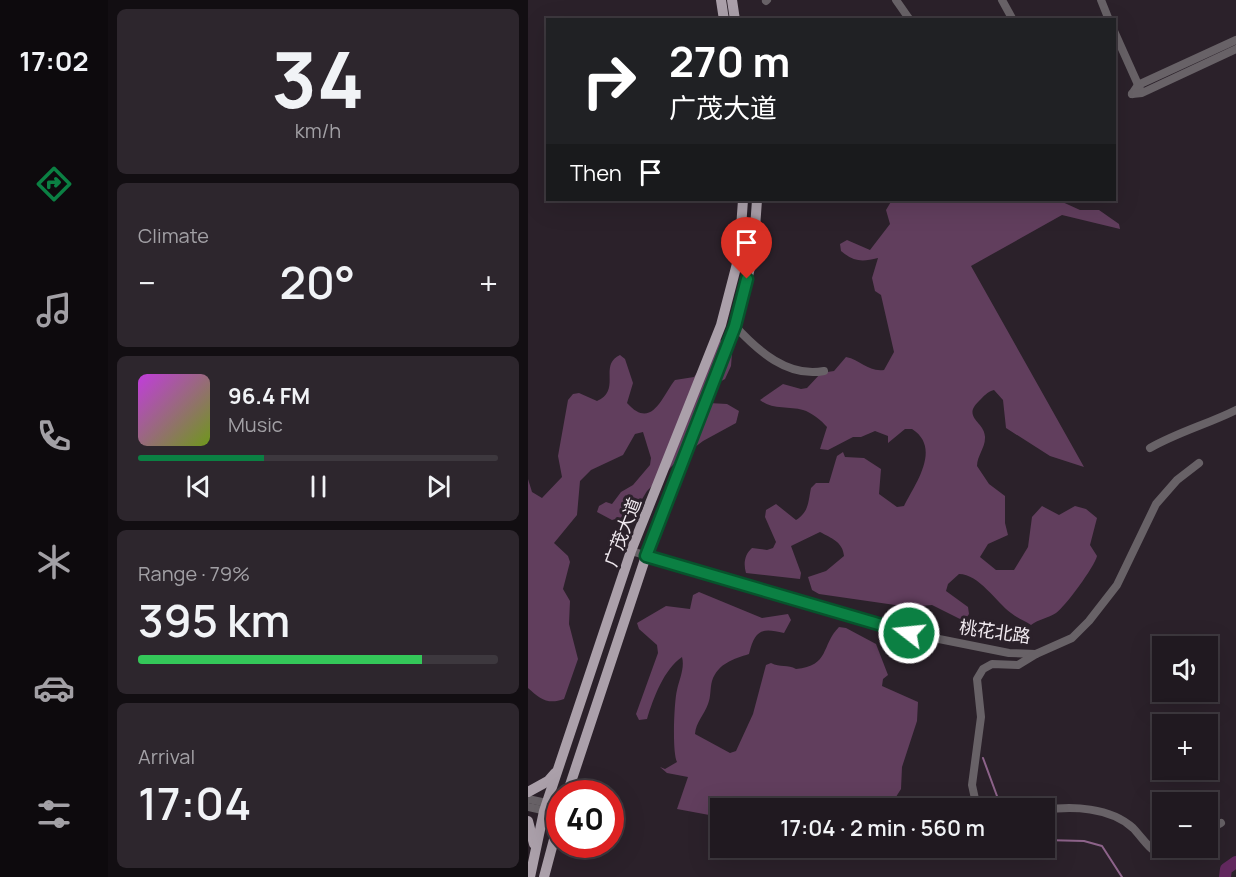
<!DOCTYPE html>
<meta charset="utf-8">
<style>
body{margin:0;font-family:Manrope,"Noto Sans SC",sans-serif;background:#2d262d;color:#f1f3f6;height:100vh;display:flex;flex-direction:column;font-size:22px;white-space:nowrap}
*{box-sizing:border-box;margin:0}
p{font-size:20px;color:#a2a0a5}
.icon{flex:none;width:33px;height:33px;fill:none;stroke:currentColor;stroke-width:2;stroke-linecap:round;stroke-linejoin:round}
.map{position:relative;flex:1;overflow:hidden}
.drawer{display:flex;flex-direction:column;gap:9px;padding:9px;background:#120e12;width:420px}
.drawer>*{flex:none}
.guide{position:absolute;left:18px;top:18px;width:570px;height:183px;border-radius:0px;box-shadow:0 6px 24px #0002,0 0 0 2px #3d383e;background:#202124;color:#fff;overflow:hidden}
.fabs{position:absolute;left:624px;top:636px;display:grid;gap:12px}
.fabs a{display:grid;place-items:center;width:66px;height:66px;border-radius:0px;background:#201920;box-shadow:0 6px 24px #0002,0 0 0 2px #3d383e;font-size:30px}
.speed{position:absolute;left:18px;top:780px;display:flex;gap:12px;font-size:30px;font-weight:700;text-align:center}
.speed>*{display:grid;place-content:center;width:78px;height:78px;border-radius:50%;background:#201920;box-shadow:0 6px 24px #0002,0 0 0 2px #3d383e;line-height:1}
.speed .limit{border:9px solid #d22;background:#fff;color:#111}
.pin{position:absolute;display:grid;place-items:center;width:51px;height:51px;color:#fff;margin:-62px -26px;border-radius:50% 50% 50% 0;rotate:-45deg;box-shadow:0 0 6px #0007}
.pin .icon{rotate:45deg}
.me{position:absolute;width:66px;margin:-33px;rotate:286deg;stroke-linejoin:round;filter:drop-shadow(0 0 4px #0008)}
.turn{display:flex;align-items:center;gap:21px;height:126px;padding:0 24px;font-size:27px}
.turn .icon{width:78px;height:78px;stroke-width:2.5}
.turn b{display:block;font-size:42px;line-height:51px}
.then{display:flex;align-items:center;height:57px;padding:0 24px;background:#0003;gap:12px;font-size:22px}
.big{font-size:45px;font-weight:600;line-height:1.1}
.drawer .tile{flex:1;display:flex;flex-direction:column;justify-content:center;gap:9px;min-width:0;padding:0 21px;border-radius:9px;background:#2d262d}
.drawer .dial{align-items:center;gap:0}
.dial b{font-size:78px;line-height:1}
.song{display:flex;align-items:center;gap:18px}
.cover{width:72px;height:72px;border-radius:9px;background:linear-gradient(135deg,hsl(290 70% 55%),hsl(80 70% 35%))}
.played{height:6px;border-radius:3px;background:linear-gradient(90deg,#0b8043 35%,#3d383e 35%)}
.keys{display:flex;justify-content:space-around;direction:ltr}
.heat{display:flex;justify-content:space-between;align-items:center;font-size:33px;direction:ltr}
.charge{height:9px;border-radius:4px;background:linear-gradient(90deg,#34c759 79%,#3d383e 0)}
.trip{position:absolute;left:182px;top:798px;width:345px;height:60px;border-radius:0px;background:#201920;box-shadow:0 6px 24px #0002,0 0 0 2px #3d383e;font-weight:600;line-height:60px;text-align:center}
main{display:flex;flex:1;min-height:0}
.dock{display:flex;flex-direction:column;width:108px;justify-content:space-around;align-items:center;background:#0d0a0d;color:#a2a0a5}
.dock .icon{width:42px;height:42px}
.dock .current{color:#0b8043}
.dock b{font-size:27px;color:#f1f3f6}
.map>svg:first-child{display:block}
.green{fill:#613e5d}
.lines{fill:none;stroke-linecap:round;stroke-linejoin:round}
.stream{stroke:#8d638a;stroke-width:2}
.river{stroke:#63295f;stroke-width:12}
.minor{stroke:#686267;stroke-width:8}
.major{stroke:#aba0aa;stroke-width:10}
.route-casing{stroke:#07532c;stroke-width:15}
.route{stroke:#0b8043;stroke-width:10}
.labels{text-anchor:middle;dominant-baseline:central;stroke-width:6;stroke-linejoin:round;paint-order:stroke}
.street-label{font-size:18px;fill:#f0e9ef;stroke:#2b212a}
</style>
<main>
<nav class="dock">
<b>17:02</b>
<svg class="icon current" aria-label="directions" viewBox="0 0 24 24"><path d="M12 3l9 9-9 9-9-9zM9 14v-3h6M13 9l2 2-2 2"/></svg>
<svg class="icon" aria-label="music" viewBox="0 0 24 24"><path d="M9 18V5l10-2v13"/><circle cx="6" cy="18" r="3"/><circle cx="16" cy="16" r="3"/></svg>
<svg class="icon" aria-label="phone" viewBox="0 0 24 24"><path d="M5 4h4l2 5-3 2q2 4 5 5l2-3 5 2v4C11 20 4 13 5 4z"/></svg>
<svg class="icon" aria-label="climate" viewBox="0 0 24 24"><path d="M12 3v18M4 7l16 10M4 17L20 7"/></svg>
<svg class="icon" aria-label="car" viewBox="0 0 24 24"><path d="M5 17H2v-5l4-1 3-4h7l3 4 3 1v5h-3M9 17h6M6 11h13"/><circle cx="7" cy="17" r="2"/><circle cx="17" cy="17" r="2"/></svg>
<svg class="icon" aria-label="filters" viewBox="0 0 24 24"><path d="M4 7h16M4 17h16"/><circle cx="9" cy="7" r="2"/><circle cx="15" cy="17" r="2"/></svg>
</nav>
<section class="drawer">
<div class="tile dial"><b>34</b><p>km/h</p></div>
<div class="tile"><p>Climate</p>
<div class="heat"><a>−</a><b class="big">20°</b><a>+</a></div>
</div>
<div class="tile">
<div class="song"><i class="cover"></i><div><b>96.4 FM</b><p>Music</p></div></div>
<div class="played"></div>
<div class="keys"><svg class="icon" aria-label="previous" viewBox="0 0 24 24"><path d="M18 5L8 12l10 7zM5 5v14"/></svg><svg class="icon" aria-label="pause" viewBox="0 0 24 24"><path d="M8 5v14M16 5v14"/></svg><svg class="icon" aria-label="next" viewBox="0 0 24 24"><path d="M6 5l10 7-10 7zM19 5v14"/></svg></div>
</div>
<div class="tile"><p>Range · 79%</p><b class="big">395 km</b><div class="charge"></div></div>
<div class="tile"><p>Arrival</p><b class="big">17:04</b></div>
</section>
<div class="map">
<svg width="708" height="877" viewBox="0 0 708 877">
<rect width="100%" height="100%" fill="#2b212a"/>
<g class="green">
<path d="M364,200H530L552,210H571L591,224L592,229L534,215L443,266L556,467L522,456L478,428L475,400L466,390C459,392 456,396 451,401C433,418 458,422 457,438C457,448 449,456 449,466L461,484L477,496V523L480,535L460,544L452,557L468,570H486L500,547L504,517L514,506L531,515L547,506L558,509L569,518L562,545L569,556C567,566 537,607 528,613C520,618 511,619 503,625C497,621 489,618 483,613C468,602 451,574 431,574L420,584L418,591L440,607L441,614L436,621L404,605L381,607L291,594L284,590L280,577L298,571L316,556C315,542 303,538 292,532L263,546L273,573L272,579L218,573C215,563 217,554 224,548L239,550L245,548L248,542L237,517L238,510L248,504L268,520C281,512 280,502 283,488L288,483H301L309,456L315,452L317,457L336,458L353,469L351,494L369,507L376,506C387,484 414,448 384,429H377L360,443V436L347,431L333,437H325L300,450L292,449L299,427C294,421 283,412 275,410C261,406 244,410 232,400L255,384L273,389L279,388L293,373L306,371L318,357C333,360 340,372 356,370L366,352L353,295L347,291L344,278L350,258C334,262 326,262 313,251L312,244L319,240L342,250L362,224L358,210Z"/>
<path d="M191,340L198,341L204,353L203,366L197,379L190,383L181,403L199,404L211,411L208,423L175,441L151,459L119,491L105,514L84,520L69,512L71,506L78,502L84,504L93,492L105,485L122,465L123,458L115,432L107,434L95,455L63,470L52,481L49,515L26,543L40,556L42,562L35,589L42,601L41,624L50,659L36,699C20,705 12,699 0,688V479L4,492L14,498L34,477L30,456L40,400L45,394L51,393L69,401C94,390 70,365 92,355L97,359L105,383L99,403C124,431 134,396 147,380L166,377Z"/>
<path d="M171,592L234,618L260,614L263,620L256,633C234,628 227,629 221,654C206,659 190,663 184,681C182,688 183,697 180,704C176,715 168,722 167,734L202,753L208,751L225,714L238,665L243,663C252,668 260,664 268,669C302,666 293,645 311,627L318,628L348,644L360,675L355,679L354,686L390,702L389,721L374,767L373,789L366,800L353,808H192V817L149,809L160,777L139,773L132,767L137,769L149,762C144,753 146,702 149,690C151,680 157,668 154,657C136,669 125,699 119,719L111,720L108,714L130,653L129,645L111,629L109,623L138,606L162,609L165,595Z"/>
</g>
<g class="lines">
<g class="stream">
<polyline points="455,758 469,796 478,808"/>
<polyline points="516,840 556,841 574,846 594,877"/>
</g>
<polyline class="river" points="697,877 698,869 708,862"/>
<g class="minor">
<polyline points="368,0 382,20"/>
<polyline points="474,0 485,20"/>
<polyline points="573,0 581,20"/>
<polyline points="238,1 239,0"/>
<polyline points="586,31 612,89"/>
<polyline points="604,94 610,85 708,40"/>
<polyline points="604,94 614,93 708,49"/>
<path d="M207,326C230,351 260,378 296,371"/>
<path d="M622,448C650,432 680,424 708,410"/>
<polyline points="103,551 381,633 481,653 508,654 544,638 561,621 589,585 628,504 649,480 671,463"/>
<polyline points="0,799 32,806"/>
<polyline points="0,807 32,814"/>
<polyline points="449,808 444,785 453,717 449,679 455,669 464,664 490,665 508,654"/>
<path d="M516,810C544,806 582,807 605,828C613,836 621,850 632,854C640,857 647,852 653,848"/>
<polyline points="680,830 693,823"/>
</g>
<g class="major">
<polyline points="193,0 196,20"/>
<polyline points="204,0 207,20"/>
<polyline points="0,792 20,781 27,773"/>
<polyline points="39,794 118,556 207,326 225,256 229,200"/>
<polyline points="0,821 6,844"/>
<polyline points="2,877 16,811 103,551 193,325 211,256 215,200"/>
<polyline points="16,877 32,817"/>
</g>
</g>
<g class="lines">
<g class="route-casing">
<polyline id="route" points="219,279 207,326 118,556 381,633"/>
</g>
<use href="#route" class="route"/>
</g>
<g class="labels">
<g class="street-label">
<text transform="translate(94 532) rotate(-69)">广茂大道</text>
<text transform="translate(467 631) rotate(8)">桃花北路</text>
</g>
</g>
</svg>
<div class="fabs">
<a><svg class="icon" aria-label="sound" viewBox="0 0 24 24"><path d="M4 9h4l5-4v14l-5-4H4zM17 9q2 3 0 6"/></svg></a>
<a>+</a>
<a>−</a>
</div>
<div class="speed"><div class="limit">40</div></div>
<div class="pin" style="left:219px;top:279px;background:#d93025"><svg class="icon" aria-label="arrive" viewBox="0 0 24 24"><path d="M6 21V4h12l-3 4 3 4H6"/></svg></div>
<svg class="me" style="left:381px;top:633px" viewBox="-20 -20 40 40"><circle r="17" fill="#0b8043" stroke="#fff" stroke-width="3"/><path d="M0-11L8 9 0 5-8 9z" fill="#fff"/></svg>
<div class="trip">17:04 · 2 min · 560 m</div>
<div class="guide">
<div class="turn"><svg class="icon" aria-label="right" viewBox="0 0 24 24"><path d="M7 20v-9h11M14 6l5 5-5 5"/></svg><div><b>270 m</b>广茂大道</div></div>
<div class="then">Then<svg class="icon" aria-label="arrive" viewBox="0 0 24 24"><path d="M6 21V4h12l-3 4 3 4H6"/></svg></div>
</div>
</div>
</main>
